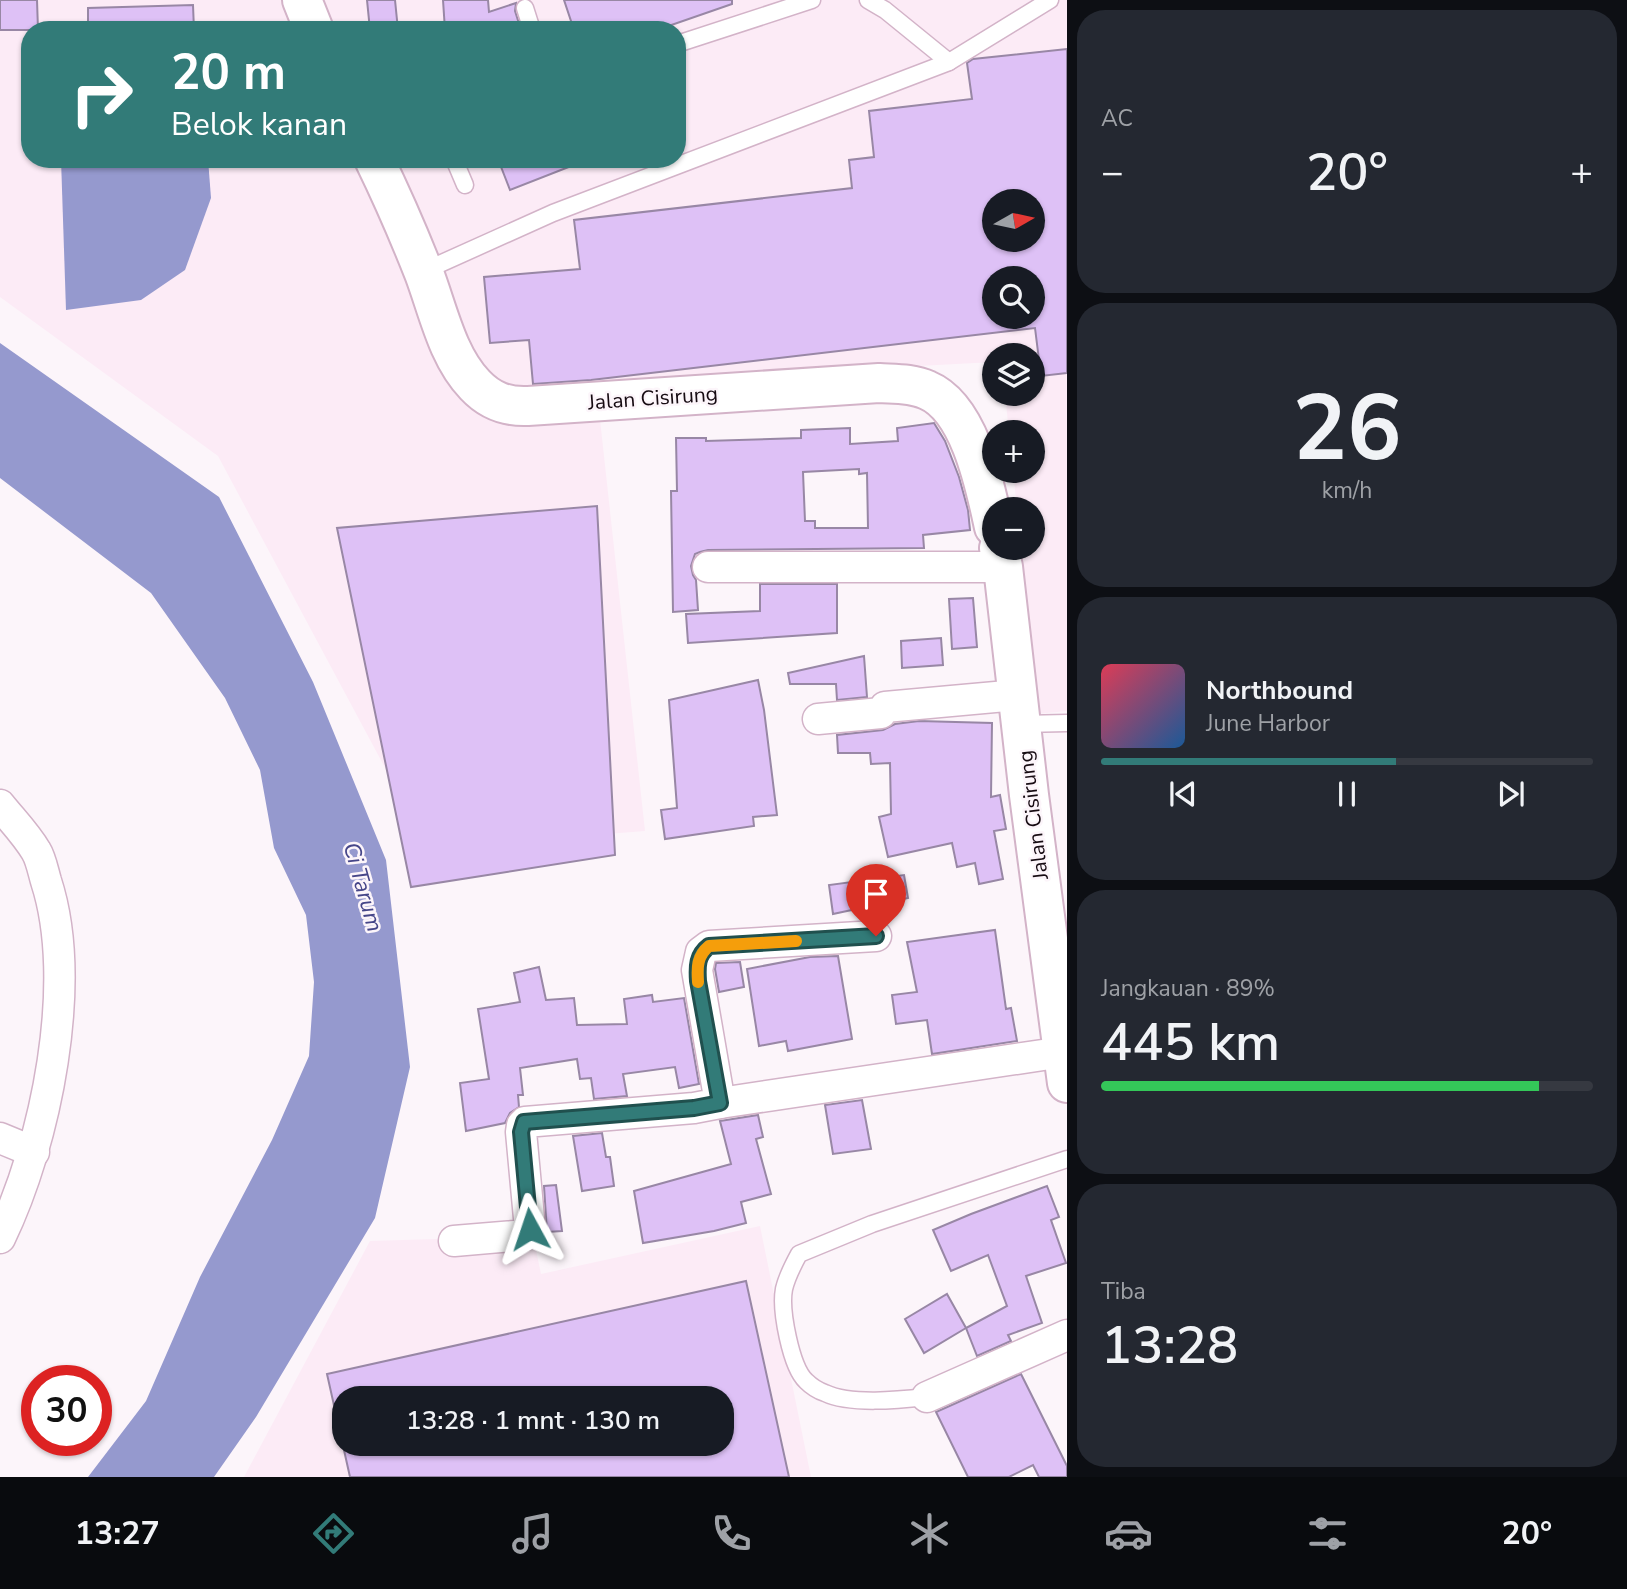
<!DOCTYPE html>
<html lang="id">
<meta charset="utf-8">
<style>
body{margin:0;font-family:"Nunito Sans",sans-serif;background:#242831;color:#f1f3f6;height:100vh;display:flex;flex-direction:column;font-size:26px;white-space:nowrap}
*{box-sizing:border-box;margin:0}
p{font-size:23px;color:#9ea1a6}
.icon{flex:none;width:38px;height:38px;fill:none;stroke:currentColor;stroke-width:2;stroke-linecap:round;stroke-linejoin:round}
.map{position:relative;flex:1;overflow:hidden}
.details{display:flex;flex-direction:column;gap:10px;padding:10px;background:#0d0f14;width:560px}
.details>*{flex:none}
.guide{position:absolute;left:21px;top:21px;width:665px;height:147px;border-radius:28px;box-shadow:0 2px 5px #0004;background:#327b78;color:#fff;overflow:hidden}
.needle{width:46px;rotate:81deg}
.tools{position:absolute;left:982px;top:189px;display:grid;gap:14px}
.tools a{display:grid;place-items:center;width:63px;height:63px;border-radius:50%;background:#171b24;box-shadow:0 2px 5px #0004;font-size:35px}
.speed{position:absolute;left:21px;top:1365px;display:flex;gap:14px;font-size:35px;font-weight:700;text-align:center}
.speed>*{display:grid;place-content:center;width:91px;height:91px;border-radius:50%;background:#171b24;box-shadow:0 2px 5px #0004;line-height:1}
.speed .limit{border:10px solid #d22;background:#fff;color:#111}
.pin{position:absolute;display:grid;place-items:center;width:60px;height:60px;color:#fff;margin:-72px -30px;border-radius:50% 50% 50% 0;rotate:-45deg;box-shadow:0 0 7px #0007}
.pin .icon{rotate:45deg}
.me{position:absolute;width:77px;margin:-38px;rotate:355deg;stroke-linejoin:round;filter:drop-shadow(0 0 5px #0008)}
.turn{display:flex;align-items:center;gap:24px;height:147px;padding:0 35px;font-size:32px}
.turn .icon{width:91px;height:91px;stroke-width:2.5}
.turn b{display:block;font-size:49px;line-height:60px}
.big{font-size:52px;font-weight:600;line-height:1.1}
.details .card{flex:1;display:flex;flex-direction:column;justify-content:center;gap:10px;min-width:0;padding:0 24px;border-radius:28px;background:#242831}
.details .dial{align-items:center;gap:0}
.dial b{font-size:91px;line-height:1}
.song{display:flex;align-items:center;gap:21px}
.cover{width:84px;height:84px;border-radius:10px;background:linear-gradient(135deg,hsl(350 70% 55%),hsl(210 70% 35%))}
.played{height:7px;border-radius:4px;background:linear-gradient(90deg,#327b78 60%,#363941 60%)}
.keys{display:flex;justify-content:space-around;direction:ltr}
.heat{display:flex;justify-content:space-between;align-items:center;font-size:38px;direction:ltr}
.charge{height:10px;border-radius:5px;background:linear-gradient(90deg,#34c759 89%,#363941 0)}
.trip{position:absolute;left:332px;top:1386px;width:402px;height:70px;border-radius:28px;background:#171b24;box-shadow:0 2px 5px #0004;font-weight:600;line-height:70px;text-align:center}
.tab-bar{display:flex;height:112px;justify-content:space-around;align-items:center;background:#090b0e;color:#9ea1a6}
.tab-bar .icon{width:49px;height:49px}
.tab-bar .on{color:#327b78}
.tab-bar b{font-size:32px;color:#f1f3f6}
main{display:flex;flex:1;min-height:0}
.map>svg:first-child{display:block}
.built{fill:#fcebf6;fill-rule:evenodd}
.water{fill:#9599ce}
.building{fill:#dec1f6;stroke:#9887a5;stroke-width:2;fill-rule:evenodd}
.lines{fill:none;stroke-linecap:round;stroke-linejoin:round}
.service-casing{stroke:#d3b3c8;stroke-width:19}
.minor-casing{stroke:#d3b3c8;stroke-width:33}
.secondary-casing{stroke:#d3b3c8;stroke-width:42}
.service{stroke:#fff;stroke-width:16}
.minor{stroke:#fff;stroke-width:30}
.secondary{stroke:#fff;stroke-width:38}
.route-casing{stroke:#20504e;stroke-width:18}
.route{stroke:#327b78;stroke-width:12}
.slow{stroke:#f59e0b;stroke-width:12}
.labels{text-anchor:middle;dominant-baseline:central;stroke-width:5;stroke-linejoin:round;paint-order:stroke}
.street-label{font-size:21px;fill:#160b12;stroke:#fcf5fa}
.water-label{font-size:23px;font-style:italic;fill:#454588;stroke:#fcf5fa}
</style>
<main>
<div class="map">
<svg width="1067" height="1477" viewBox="0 0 1067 1477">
<rect width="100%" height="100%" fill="#fcf5fa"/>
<g class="built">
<path d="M0,0H1067V711L1037,714L1021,548H1032V509H1017L1013,471H1032V432H1009L1005,394H1032V355H994V362L596,383L645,831L428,848L218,456L0,297ZM30,30H677V159H30ZM994,201H1032V240H994ZM994,278H1032V317H994Z"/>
<path d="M760,1226L811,1477H244L370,1241L533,1236L541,1274ZM345,1398H723V1444H345Z"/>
</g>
<g class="water">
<polygon points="61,159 208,159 211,198 185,270 141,300 66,310"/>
<polygon points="0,343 219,497 313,682 386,860 410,1067 375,1218 256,1417 214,1477 88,1477 146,1401 200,1277 272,1140 309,1056 314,982 306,915 274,848 260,770 225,698 151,593 0,478"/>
</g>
<g class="building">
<polygon points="0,0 37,0 38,30 0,30"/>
<polygon points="367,0 395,0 398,30 370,30"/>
<polygon points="443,0 488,0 489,12 516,3 515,11 521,30 445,30"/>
<polygon points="564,0 732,0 732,4 657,30 574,30"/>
<polygon points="193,5 194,30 88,30 88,8"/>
<path d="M1067,49V373L1041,376L1035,328L591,380L533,384L529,340L490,343L484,277L580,269L574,220L852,188L849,160L874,157L869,111L972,99L967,63L973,59ZM994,201H1032V240H994ZM994,278H1032V317H994Z"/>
<polygon points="498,159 584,159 584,161 510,190"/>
<path d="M934,423L945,441L959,477L968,510L970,530L923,535L924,548L708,550L700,552L695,554L691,566L693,575L696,580L698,610L673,612L671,491H677L676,438H706V441L801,438V430L850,428V444L898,441L897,428ZM859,469V474L867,473L868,528H815V521H805L803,472Z"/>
<polygon points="597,506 615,855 411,887 337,528"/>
<polygon points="760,584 837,584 837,633 688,643 686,614 760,611"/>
<polygon points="973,598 977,647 952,649 949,599"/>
<polygon points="941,638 943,665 902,668 901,641"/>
<polygon points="864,656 867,697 837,700 836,684 790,684 788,673"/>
<polygon points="758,680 764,710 777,815 753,817 754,826 665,839 661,810 677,808 669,700"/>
<polygon points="919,721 992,723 991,797 1000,795 1006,829 994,831 1003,879 979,884 975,863 957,867 952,843 888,857 879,817 891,814 890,763 871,764 870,753 838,753 837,735 883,730 895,724"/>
<polygon points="904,875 908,898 833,914 829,885"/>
<polygon points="995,930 1006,1009 1011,1008 1017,1041 932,1054 927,1020 896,1024 892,995 917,992 907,942"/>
<polygon points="838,956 852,1039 788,1051 786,1041 759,1046 747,969 810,957"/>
<polygon points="740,962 744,987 719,992 715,969 716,963"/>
<polygon points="539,967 546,1000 574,998 577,1025 627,1024 624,999 652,995 653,1002 684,998 699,1084 679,1088 675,1067 623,1074 627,1096 594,1099 591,1078 580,1079 577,1059 520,1068 523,1095 518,1095 519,1107 510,1113 505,1123 466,1131 460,1083 489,1079 478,1009 520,1002 514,973"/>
<polygon points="862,1100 871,1149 833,1154 825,1105"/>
<polygon points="758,1115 763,1137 756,1139 771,1194 741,1202 746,1223 714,1231 643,1243 634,1191 731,1164 720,1121"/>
<polygon points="602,1133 606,1157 610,1157 614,1186 582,1191 573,1136"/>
<polygon points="556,1185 562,1231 547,1232 544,1186"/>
<polygon points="1047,1186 1059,1217 1051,1220 1066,1263 1026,1276 1042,1323 1008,1335 1011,1341 977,1356 966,1328 1007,1306 988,1255 951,1271 933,1230 971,1214"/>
<path d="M746,1281L789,1477H350L327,1374ZM345,1398H723V1444H345Z"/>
<polygon points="947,1294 966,1328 924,1353 905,1319"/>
<polygon points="1021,1374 1067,1466 1067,1477 1039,1477 1033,1465 1009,1477 968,1477 936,1412"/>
</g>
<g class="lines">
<g class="service-casing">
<g id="service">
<polyline points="868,0 885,10 949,62"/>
<polyline points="525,8 532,30"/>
<polyline points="677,44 812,0"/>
<polyline points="454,159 465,185"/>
<polyline points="424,271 553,213 949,62 1050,0"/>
<polyline points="1022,724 1067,723"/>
<path d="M927,1397C899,1400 850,1405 825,1393C819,1391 811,1386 806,1381C791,1367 780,1310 784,1289C787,1276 793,1265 799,1254L872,1224L1067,1159"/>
</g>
</g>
<g class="minor-casing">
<g id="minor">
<polyline points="708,567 1003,567"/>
<polyline points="818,719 881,713 885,707 1018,695"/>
<path d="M0,805C12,820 26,834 36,851C41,859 43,871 46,881C79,982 46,1143 0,1238"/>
<polyline points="720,1103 1063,1052"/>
<polyline points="0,1138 34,1152"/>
<polyline points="454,1241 525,1235 530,1229 521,1132 522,1125 525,1122 694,1108 720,1103 697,970 701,952 709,946 876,936"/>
<polyline points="927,1397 1067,1335"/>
</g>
</g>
<g class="secondary-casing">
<g id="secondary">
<polyline points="302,0 314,30"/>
<path d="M374,159C392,196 409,235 424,273C438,310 447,356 475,385C490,401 507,407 528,406L879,383C894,384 912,383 927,390C970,408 985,486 994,527"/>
<polyline points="999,548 1003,567 1029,795 1067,1083"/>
</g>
</g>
<use href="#service" class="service"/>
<use href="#minor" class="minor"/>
<use href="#secondary" class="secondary"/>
</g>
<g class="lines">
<g class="route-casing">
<path id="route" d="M530,1229L521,1132L524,1122L694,1108L720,1103L698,981C697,966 697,955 709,946L876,936"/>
</g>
<use href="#route" class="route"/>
<path class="slow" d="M698,982C697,967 697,956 709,946L796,941"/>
</g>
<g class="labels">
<g class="street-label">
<text transform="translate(653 398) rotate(-4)">Jalan Cisirung</text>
<text transform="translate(1033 815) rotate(-97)">Jalan Cisirung</text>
</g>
<g class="water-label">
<text transform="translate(363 887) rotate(74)">Ci Tarum</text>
</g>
</g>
</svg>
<div class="tools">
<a><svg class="needle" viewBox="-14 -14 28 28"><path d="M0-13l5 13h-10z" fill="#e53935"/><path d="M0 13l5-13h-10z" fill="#9ea1a6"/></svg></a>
<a><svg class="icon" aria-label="search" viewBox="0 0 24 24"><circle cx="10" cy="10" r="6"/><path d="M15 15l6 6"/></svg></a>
<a><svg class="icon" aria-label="layers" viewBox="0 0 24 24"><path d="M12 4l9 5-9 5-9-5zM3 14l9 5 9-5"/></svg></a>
<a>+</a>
<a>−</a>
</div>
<div class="speed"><div class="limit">30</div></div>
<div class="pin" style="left:876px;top:936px;background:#d93025"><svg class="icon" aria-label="arrive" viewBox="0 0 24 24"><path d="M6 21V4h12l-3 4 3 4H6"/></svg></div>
<svg class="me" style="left:530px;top:1229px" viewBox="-20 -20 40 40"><path d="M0-17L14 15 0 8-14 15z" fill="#327b78" stroke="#fff" stroke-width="4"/></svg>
<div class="trip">13:28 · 1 mnt · 130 m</div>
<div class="guide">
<div class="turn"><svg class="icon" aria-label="right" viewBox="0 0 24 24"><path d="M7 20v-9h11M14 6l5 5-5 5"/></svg><div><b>20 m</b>Belok kanan</div></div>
</div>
</div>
<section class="details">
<div class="card"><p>AC</p>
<div class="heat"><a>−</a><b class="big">20°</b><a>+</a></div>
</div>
<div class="card dial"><b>26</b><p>km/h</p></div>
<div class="card">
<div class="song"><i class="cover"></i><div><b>Northbound</b><p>June Harbor</p></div></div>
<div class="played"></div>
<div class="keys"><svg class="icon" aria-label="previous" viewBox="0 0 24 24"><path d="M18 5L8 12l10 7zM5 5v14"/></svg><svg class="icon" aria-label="pause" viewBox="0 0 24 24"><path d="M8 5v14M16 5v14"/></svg><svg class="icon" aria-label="next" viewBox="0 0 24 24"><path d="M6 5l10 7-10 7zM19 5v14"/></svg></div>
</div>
<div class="card"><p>Jangkauan · 89%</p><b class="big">445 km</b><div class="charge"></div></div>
<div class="card"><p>Tiba</p><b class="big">13:28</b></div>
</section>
</main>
<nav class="tab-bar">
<b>13:27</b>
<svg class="icon on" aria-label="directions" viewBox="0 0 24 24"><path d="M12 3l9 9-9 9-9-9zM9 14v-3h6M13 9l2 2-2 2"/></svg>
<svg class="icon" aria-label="music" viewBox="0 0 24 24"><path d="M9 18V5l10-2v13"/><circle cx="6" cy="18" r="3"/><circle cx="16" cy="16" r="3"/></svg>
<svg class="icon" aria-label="phone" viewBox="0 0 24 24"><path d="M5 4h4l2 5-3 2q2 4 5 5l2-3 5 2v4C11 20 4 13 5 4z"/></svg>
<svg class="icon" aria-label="climate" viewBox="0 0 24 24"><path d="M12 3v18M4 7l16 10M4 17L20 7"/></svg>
<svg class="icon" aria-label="car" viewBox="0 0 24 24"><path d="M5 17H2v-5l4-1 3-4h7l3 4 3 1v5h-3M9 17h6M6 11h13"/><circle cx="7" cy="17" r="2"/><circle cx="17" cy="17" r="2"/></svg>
<svg class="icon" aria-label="filters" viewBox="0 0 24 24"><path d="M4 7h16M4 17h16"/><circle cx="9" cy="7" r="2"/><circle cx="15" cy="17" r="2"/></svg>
<b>20°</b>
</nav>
